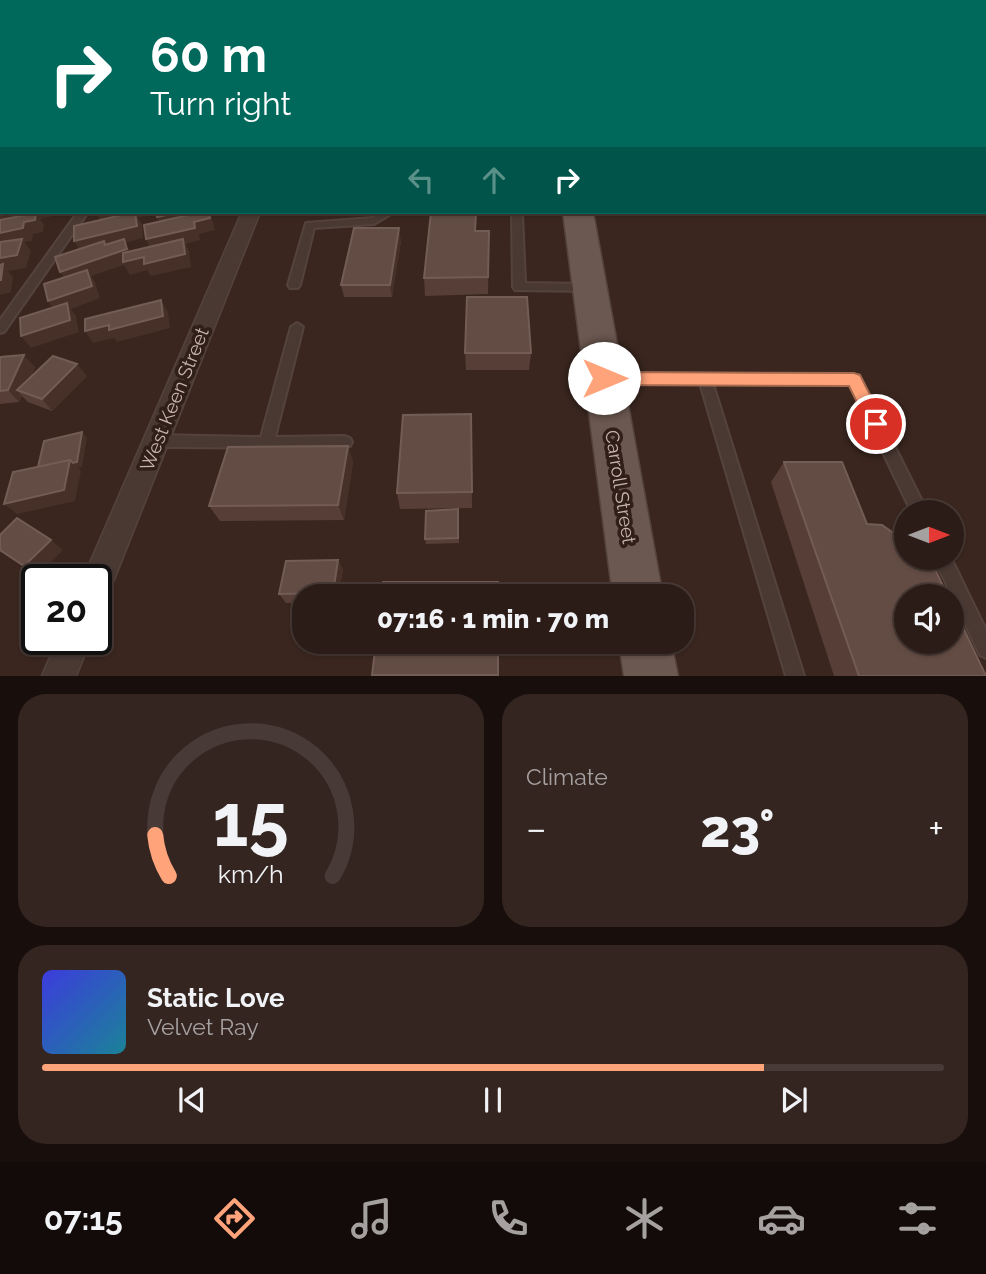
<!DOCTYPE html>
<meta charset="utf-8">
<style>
body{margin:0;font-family:Raleway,sans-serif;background:#342520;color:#f1f3f6;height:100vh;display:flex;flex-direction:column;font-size:26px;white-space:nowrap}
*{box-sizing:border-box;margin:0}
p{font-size:23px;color:#a6a1a1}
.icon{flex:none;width:38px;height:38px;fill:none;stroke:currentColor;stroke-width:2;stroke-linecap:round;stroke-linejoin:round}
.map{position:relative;height:676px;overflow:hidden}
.drawer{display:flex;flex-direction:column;gap:18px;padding:18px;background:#180f0d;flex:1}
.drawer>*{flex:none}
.top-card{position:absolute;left:0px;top:0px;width:987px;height:214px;box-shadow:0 2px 5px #0004,0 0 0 2px #483a36;background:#00695c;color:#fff;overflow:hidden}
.needle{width:46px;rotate:90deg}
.buttons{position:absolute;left:894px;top:500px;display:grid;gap:14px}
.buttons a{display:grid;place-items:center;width:70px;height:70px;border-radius:50%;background:#2c1c17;box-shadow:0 2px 5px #0004,0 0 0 2px #483a36;font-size:35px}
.speed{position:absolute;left:21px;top:564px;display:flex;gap:14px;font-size:35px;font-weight:700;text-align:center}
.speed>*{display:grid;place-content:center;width:91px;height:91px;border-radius:50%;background:#2c1c17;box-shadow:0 2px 5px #0004,0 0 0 2px #483a36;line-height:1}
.speed .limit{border:4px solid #111;border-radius:10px;background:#fff;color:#111}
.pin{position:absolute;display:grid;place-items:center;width:60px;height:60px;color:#fff;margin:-30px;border:4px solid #fff;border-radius:50%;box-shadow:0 2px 7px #0007}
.me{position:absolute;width:77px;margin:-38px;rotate:90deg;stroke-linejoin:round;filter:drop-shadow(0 0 5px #0008)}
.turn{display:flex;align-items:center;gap:24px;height:147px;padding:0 35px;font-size:32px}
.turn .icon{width:91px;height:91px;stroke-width:2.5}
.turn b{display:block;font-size:49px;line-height:60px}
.lanes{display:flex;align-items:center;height:66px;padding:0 35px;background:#0003;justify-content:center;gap:35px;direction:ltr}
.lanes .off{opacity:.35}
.big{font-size:52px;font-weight:800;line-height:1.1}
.drawer .tile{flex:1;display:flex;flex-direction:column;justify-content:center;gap:10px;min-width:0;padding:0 24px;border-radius:28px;background:#342520}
.drawer .dial{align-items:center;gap:0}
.dial svg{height:182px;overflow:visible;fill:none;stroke:#483a36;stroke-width:7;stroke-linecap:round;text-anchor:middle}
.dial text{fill:#f1f3f6;stroke:none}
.song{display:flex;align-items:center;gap:21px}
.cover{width:84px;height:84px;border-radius:10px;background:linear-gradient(135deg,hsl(240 70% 55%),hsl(190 70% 35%))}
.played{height:7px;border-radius:4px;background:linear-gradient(90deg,#ffa37a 80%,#483a36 80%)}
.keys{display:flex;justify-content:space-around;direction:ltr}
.heat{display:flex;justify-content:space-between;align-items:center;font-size:38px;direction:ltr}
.drawer .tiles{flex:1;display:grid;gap:18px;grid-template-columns:1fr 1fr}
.tile:last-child{grid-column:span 2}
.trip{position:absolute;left:292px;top:584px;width:402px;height:70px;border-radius:28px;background:#2c1c17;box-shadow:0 2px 5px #0004,0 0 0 2px #483a36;font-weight:800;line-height:70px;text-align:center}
.tabs{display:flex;height:112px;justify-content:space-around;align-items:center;background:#120b09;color:#a6a1a1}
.tabs .icon{width:49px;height:49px}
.tabs .active{color:#ffa37a}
.tabs b{font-size:32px;color:#f1f3f6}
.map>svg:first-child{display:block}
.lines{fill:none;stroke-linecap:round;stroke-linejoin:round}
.lane-casing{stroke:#54433c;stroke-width:4}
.street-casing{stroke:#54433c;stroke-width:3}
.primary-casing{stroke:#54433c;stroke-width:3}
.lane{fill:#4a3933;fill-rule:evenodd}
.street{fill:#4a3933;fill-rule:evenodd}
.primary{fill:#6b5850;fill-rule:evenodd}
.wall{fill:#573f37}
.shaded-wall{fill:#473028}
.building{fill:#634c44;stroke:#735c54;stroke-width:2}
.route{fill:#ffa37a;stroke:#a66a4f;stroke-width:2}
.labels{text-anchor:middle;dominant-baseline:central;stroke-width:7;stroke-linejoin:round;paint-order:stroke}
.street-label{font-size:19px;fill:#c7b5ad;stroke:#2f1f18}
</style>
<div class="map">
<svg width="986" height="676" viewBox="0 0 986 676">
<rect width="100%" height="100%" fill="#3a261f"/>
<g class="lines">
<g class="lane-casing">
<g id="lane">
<polygon points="78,212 88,212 4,332 0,333 0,320"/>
<polygon points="382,212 394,212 374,224 314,228 300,285 298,288 290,288 288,285 306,223 372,218"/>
<polygon points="514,212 521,212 522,214 525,283 589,284 593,285 595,288 593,291 515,290 513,287 512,214"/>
<polygon points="297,323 303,327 275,437 345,436 350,438 352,442 350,446 345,448 156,447 151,445 149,441 151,437 156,435 261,437 291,327"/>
<polygon points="608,373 859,375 928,513 912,513 850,384 713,384 804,676 786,676 700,383 608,383 603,382 602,378 603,374"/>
<polygon points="934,558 951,558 986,630 986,658 980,655"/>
</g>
</g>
<g class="street-casing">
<g id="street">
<polygon points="121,0 134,0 120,2"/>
<polygon points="721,0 733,0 734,2 722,2"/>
<rect x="0" y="47" width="2" height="8"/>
<polygon points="2,119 2,130 0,131 0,120"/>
<rect x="985" y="156" width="1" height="10"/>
<rect x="0" y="182" width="2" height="10"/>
<polygon points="242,212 260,212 107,597 96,601 96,579 83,579"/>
<polygon points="58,639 91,639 76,676 42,676"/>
</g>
</g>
<g class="primary-casing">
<g id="primary">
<polygon points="535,0 555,0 555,2 536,2"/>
<polygon points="563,212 593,212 663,597 613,597"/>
<polygon points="619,642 671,642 678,676 624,676"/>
</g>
</g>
<use href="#lane" class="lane"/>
<use href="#street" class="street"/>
<use href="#primary" class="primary"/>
</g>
<g class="wall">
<polygon points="156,0 188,0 186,2 156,2"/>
<rect x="460" y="0" width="51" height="2"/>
<polygon points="601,0 615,0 615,2 602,2"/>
<polygon points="666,0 701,0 701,2 667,2"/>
<polygon points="772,0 812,0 813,2 773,2"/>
<polygon points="852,0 891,0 891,2 851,2"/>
<polygon points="934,0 983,0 986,2 986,15 985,2 933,2"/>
<polygon points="489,231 488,294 425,296 424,278"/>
<polygon points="401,241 392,297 344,297 341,285"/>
<polygon points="465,353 531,353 529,370 466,370"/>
<polygon points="0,357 35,367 30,378 87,376 52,411 28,402 22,396 19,402 0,404"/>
<polygon points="471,414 472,508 400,509 397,493"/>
<polygon points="348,446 353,462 344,520 220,521 209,506"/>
<polygon points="784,462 867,524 986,676 834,676 771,482"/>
<polygon points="458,509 459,543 426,544 425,539"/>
<polygon points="338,560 343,570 338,597 304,597 304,603 286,603 279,594"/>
</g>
<g class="shaded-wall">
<polygon points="84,0 94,0 95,2 82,2"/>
<polygon points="0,190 2,193 2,212 53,212 53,216 40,219 44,225 43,232 33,234 32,241 24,242 31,251 26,268 8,271 13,277 11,292 0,295"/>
<polygon points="103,212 164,212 138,218 142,224 143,238 125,243 130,252 152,252 146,239 160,223 157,217 180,212 210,212 215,230 199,234 200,240 186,244 189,251 191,267 151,276 147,270 130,275 124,265 91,276 95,282 100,298 71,309 76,316 79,332 31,348 21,336 57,314 48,301 68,284 60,272 82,253 74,241 103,225 96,213"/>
<polygon points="399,228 401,241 392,297 390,285"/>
<polygon points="161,300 168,312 170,328 117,342 114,338 93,343 85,331"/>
<polygon points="24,355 35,367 23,392 17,390 22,396 19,402 8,390"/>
<polygon points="77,364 87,376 52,411 42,399"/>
<polygon points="471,414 472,431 472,508 472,492"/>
<polygon points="82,432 87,438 82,467 78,468 81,471 75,501 17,514 4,504"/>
<polygon points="348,446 353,462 344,520 338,505"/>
<polygon points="51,540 63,550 37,576 24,566"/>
<polygon points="338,560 343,570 338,597 335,597 333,593"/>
</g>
<g class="building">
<polygon points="61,0 84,0 82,2 59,2"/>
<polygon points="673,0 696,0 697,2 674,2"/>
<polygon points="781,0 812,0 813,2 783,2"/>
<polygon points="911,0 920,0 926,2 908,2"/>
<polygon points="945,0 983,0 986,2 986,6 985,2 947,2"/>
<polygon points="0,200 2,200 2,212 4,212 0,213"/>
<polygon points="135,212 137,226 74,241 74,226"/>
<polygon points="156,212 180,212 157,217"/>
<polygon points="202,212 209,212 210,218 194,222 195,228 146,239 144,225"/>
<polygon points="431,212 476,212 475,231 489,231 488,277 424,278"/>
<polygon points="36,213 35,220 24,222 23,228 0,233 0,220"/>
<polygon points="354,228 399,228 390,285 341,285"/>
<polygon points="22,239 17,255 0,258 0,242"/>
<polygon points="124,239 127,249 60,272 55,257 104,241 105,245"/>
<polygon points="183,239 185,254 144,264 144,257 123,262 123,253"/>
<polygon points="3,264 1,280 0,280 0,265"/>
<polygon points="87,270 92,286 48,301 44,284"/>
<polygon points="467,297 527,297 531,353 465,353"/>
<polygon points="161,300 163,316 109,330 109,325 85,331 85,319"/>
<polygon points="67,303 70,320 21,336 20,318"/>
<polygon points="24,355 8,390 0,391 0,357"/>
<polygon points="53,356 77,364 42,399 17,390"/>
<polygon points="471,414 472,492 397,493 403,415"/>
<polygon points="82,432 77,462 73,463 70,460 38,467 44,441"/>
<polygon points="348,446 338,505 209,506 228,447"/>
<polygon points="70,460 64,490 4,504 13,472"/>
<polygon points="784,462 842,462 867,524 882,525 906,542 906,558 930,558 948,597 906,597 906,642 952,642 952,604 986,676 859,676"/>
<polygon points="458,509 458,538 425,539 426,511"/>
<polygon points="17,518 51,540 24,566 0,550 0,535"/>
<polygon points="338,560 333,593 279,594 286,561"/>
<polygon points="383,582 498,582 498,597 381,597"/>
<polygon points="376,642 498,642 498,675 372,675"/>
</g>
<polygon class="route" points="604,372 854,373 860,375 885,424 882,429 876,431 870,429 849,386 604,385 598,383 596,378 598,374"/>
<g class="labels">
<g class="street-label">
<text transform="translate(174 399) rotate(-68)">West Keen Street</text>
<text transform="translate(621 487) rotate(81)">Carroll Street</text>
</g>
</g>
</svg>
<div class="buttons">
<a><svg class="needle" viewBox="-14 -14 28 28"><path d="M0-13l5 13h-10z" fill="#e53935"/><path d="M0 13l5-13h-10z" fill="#a6a1a1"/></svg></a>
<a><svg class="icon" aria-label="sound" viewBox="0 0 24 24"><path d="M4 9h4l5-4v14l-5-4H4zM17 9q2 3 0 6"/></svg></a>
</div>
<div class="speed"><div class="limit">20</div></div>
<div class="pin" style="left:876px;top:424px;background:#d93025"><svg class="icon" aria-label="arrive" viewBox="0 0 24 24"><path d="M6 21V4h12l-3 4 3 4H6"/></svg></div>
<svg class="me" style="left:604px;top:378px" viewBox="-20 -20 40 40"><circle r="19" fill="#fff"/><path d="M0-13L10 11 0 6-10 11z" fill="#ffa37a"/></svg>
<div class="trip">07:16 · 1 min · 70 m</div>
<div class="top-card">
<div class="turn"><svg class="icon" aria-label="right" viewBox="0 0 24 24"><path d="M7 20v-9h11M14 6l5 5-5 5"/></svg><div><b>60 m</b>Turn right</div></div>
<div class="lanes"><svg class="icon off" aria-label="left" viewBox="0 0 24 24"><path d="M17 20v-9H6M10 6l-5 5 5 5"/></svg><svg class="icon off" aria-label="ahead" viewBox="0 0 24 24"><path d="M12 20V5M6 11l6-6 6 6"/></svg><svg class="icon" aria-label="right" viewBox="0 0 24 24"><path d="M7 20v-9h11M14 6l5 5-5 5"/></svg></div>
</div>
</div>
<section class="drawer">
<div class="tiles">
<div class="tile dial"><svg viewBox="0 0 100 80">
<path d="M14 69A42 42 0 1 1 86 69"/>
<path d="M14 69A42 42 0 0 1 8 51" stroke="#ffa37a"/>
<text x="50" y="56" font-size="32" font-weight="700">15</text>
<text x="50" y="72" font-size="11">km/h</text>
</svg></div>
<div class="tile"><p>Climate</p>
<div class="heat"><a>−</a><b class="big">23°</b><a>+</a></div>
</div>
<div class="tile">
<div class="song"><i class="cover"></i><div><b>Static Love</b><p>Velvet Ray</p></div></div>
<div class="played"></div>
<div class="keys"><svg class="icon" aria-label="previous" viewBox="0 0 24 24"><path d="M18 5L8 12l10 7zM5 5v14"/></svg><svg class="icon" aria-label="pause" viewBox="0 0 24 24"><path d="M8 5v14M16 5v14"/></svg><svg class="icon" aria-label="next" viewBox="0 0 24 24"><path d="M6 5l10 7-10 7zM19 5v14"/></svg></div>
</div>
</div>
</section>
<nav class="tabs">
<b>07:15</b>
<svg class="icon active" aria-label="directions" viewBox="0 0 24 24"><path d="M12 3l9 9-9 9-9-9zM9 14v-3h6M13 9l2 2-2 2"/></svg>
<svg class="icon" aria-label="music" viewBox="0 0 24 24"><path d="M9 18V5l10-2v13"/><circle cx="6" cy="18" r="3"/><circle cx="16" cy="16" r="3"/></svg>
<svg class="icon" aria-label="phone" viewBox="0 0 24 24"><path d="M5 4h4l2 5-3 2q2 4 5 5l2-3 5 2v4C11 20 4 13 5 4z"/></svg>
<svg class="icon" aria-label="climate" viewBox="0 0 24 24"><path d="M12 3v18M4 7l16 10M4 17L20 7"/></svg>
<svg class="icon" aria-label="car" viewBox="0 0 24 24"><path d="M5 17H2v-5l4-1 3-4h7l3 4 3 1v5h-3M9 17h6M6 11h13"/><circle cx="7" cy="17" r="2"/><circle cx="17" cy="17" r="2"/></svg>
<svg class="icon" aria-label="filters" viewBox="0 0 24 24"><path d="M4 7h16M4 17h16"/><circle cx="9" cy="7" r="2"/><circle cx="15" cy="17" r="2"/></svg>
</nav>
